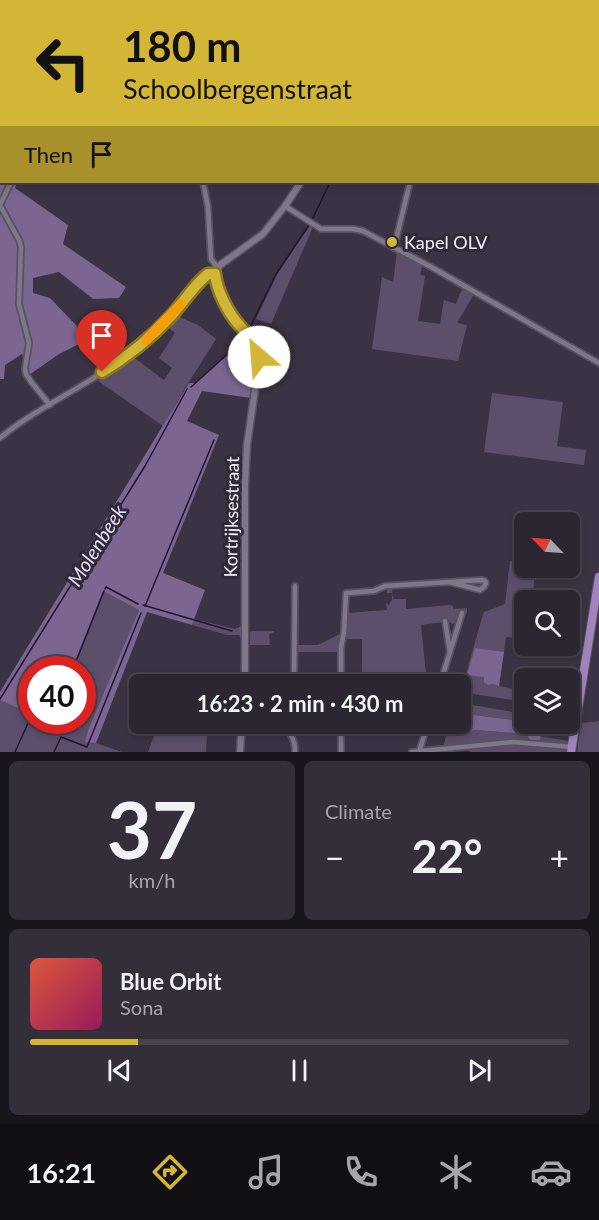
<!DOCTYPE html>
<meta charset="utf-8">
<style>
body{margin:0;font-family:Lato,sans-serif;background:#342e3a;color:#f1f3f6;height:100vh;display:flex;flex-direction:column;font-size:22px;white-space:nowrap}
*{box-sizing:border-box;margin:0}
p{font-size:20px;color:#a6a5ac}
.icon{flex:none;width:33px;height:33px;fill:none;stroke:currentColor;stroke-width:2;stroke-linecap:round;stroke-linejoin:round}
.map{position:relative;height:752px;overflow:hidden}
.sheet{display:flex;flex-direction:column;gap:9px;padding:9px;background:#18151c;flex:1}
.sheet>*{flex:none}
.top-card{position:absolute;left:0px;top:0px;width:600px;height:183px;box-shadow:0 3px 9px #0003,0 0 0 2px #48434d;background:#d3b635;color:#111;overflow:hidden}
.needle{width:39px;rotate:295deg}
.tools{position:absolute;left:514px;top:512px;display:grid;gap:12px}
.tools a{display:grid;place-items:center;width:66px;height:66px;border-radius:9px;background:#2c2632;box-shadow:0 3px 9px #0003,0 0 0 2px #48434d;font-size:30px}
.speed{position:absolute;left:18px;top:656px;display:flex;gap:12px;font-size:30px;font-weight:700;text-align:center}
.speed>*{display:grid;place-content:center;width:78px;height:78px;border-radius:50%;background:#2c2632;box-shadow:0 3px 9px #0003,0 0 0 2px #48434d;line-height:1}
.speed .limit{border:9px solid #d22;background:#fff;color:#111}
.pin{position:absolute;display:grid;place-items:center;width:51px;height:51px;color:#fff;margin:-62px -26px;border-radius:50% 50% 50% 0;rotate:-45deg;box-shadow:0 0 6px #0007}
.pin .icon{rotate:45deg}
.me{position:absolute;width:66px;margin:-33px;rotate:333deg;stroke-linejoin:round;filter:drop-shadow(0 0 4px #0008)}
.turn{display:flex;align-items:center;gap:21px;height:126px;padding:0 24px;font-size:27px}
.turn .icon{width:78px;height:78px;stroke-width:2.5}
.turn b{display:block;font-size:42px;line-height:51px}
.then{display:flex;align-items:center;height:57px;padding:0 24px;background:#0003;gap:12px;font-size:22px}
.big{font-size:45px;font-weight:700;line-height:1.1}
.sheet .card{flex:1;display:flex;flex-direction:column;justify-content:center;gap:9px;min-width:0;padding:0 21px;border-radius:9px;background:#342e3a}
.sheet .dial{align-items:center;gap:0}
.dial b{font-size:78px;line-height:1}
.song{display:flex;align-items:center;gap:18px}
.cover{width:72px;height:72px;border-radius:9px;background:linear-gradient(135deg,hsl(10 70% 55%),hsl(330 70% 35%))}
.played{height:6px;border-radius:3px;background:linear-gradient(90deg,#d3b635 20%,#48434d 20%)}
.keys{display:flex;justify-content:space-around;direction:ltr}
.heat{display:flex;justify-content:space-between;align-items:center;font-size:33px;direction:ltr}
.sheet .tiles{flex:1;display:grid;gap:9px;grid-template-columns:1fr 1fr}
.card:last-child{grid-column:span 2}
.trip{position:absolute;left:129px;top:674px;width:342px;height:60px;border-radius:9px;background:#2c2632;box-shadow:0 3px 9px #0003,0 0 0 2px #48434d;font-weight:700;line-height:60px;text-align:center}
.tab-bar{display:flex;height:96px;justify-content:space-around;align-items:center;background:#120f14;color:#a6a5ac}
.tab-bar .icon{width:42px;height:42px}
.tab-bar .current{color:#d3b635}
.tab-bar b{font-size:27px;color:#f1f3f6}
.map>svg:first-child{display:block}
.green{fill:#5d4f6c}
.forest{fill:#7a6690}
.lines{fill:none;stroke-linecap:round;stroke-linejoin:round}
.stream{stroke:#241135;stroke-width:1.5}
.minor-casing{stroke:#58525f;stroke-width:8}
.tertiary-casing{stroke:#58525f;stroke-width:9}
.primary-casing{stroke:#58525f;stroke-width:10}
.minor{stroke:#7f7789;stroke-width:4.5}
.tertiary{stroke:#7f7789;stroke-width:6}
.primary{stroke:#a184be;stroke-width:8}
.route-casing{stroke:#897622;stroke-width:15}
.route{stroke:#d3b635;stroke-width:10}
.slow{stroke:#f59e0b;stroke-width:10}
.poi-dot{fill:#d3b635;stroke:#302938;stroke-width:2}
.labels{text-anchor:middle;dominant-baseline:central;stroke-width:6;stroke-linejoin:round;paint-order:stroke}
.poi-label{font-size:18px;fill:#f3eff9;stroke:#302938;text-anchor:start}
.street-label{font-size:18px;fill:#f3eff9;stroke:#302938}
.water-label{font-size:20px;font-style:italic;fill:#e9dcf8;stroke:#302938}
</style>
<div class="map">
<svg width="599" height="752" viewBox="0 0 599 752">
<rect width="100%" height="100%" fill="#3b3343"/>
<g class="green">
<polygon points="310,225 313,227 271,324 256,319 278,273"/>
<polygon points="397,252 423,264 420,275 425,276 418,321 440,324 444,300 456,304 463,287 474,294 457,323 467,325 458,361 372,349 382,277 393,282"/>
<polygon points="175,315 198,325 216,339 187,385 163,426 98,381 132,356 164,380 172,368 159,358 175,333 165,325"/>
<polygon points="492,393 563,402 557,446 586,450 584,465 484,452"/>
<polygon points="510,561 525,564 525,567 536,567 533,591 559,596 558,600 525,600 525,618 521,618 518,638 506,637 499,686 525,691 525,702 461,692 483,614 484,612 505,604"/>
<path d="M387,589H392L393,599H406V609L450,605L453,606V609L467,608V613H460C458,618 458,622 452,624L446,620L443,622L421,625L426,674L424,680L419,683L362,684V639H346L347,613L387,610L386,603L389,605L392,600V593H387Z"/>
<polygon points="103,591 139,610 88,730 85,742 96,743 122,752 0,752 0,700 31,714 32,720 44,720 50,723 51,720 82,720 82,669 72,669"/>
<polygon points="194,619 235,629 241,626 242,640 239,635 227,635 192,625"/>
<polygon points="253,631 274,631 274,633 269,634 270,645 250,645 250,632"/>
<polygon points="342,633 339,641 338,652 297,652 298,645 318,645"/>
<polygon points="461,703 524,714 523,721 474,715 461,725 463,732 469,733 474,730 526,734 530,740 539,741 541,739 540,736 568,741 566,752 471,752 464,748 443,747 450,723 460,723"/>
<polygon points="599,721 599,752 577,752 581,723"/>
<polygon points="157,728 207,733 206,752 148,752"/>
</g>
<g class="forest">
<polygon points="108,0 308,0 308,2 109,2"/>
<polygon points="0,114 2,115 2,182 17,182 15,188 68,225 63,244 126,287 119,298 93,299 59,272 33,278 33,293 50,298 97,347 90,350 83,342 59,354 29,375 22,354 5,365 4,379 0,379"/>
<polygon points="247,338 255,353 251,398 202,391 187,421 219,435 163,573 205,590 192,625 147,612 96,743 85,742 88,730 139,610 103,591 72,669 32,669 31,714 0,700 0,692 189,383 195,383"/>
<polygon points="475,648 504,652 499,686 493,684 488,685 484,682 484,677 467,675"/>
<polygon points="474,715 523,721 525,721 525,723 541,724 540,736 541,739 539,741 530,740 526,734 474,730 469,733 462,732 461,726 468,718"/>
</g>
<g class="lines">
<g class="stream">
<polyline points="404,0 404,2"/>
<polyline points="414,2 415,0"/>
<polyline points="312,220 330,182"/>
<polyline points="251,325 276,274 309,225"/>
<polyline points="191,387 242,341"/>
<polyline points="105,589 106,587 138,604"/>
<polyline points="143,605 232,631"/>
<polyline points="145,606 214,440"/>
<polyline points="73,669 104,591"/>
<polyline points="0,699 145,466 187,389"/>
<polyline points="42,720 50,724 52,720"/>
<polyline points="15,752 29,721"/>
<polyline points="54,752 61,737 87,747 141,613"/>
</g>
<g class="minor-casing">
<g id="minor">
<polyline points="0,6 2,8"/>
<polyline points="11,182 0,205 19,240 21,247 19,304 29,343 25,369 26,374 32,383 50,405"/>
<polyline points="203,182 208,207 211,259 218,268"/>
<polyline points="285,206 321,229 353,229 363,231 433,268 599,363"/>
<polyline points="394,248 410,182"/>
<path d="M0,438C38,407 84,387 123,359C154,336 179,307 204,278L208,274H215"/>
<polyline points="445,621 450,652 462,613"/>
<polyline points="294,684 295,586"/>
<polyline points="341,684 341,647 344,632 346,593 374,591 385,586 482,580 485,581 486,583 484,587 480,590 449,582"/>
<polyline points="440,684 450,652"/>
<path d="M242,724C265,724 295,719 295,752"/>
<polyline points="288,731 293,723"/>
<polyline points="341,752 341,723"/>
<polyline points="412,752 513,742 572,747"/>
<polyline points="419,752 428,723"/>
</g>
</g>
<g class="tertiary-casing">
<g id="tertiary">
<polyline points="369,2 369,0"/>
<polyline points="245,684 245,484 247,445 258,369 259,351 252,337 239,325 233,316 220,291 215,274 218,268 220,265 263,234 285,206 301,182"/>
<polyline points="240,752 242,723"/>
</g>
</g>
<g class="primary-casing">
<polyline id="primary" points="571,752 599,577"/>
</g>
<use href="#minor" class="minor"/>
<use href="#tertiary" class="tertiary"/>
<use href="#primary" class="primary"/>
</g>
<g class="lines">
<g class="route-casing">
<path id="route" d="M102,372C127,357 151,338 171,316C183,303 194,285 208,274H215C217,291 228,313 240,326C249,336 258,342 259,357"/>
</g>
<use href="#route" class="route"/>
<polyline class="slow" points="146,340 181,304"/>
</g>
<circle class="poi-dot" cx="392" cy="242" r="6"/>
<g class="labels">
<g class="poi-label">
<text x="404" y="242">Kapel OLV</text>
</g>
<g class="street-label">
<text transform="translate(231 517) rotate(-89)">Kortrijksestraat</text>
</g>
<g class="water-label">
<text transform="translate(96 545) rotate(-58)">Molenbeek</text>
</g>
</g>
</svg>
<div class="tools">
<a><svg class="needle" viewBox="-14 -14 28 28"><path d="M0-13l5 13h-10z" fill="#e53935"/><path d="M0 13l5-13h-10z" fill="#a6a5ac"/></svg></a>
<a><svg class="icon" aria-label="search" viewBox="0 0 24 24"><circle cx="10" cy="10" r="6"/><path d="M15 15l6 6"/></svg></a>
<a><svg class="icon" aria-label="layers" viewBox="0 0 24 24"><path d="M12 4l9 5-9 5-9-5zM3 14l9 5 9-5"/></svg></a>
</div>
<div class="speed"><div class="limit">40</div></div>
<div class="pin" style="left:102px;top:372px;background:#d93025"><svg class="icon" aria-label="arrive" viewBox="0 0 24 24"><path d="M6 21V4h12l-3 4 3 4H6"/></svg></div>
<svg class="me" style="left:259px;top:357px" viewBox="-20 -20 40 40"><circle r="19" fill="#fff"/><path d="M0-13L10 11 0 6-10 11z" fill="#d3b635"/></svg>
<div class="trip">16:23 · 2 min · 430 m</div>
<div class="top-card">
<div class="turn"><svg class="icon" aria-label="left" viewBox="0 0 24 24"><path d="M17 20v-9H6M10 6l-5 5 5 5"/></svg><div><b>180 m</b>Schoolbergenstraat</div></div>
<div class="then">Then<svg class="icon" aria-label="arrive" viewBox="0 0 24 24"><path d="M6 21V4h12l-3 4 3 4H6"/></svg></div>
</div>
</div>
<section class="sheet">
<div class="tiles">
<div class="card dial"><b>37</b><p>km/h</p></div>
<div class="card"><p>Climate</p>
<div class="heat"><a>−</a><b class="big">22°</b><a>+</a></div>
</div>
<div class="card">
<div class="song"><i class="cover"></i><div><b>Blue Orbit</b><p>Sona</p></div></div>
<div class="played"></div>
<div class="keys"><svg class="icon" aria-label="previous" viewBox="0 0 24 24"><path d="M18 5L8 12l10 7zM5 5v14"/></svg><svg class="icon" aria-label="pause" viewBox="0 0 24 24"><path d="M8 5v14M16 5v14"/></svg><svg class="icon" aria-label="next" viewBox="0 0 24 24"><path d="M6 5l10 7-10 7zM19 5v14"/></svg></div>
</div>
</div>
</section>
<nav class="tab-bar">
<b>16:21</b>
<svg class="icon current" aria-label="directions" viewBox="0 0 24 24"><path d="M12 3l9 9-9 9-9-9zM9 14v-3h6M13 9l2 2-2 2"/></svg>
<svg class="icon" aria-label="music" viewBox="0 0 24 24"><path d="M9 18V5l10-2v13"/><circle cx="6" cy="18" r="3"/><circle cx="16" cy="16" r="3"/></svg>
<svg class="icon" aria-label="phone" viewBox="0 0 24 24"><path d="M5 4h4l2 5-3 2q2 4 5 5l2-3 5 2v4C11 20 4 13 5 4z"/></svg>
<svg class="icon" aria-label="climate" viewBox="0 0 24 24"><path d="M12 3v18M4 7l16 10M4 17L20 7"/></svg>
<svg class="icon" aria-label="car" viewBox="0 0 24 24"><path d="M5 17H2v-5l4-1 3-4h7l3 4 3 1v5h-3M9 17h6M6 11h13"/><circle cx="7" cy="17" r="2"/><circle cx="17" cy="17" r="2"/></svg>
</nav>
